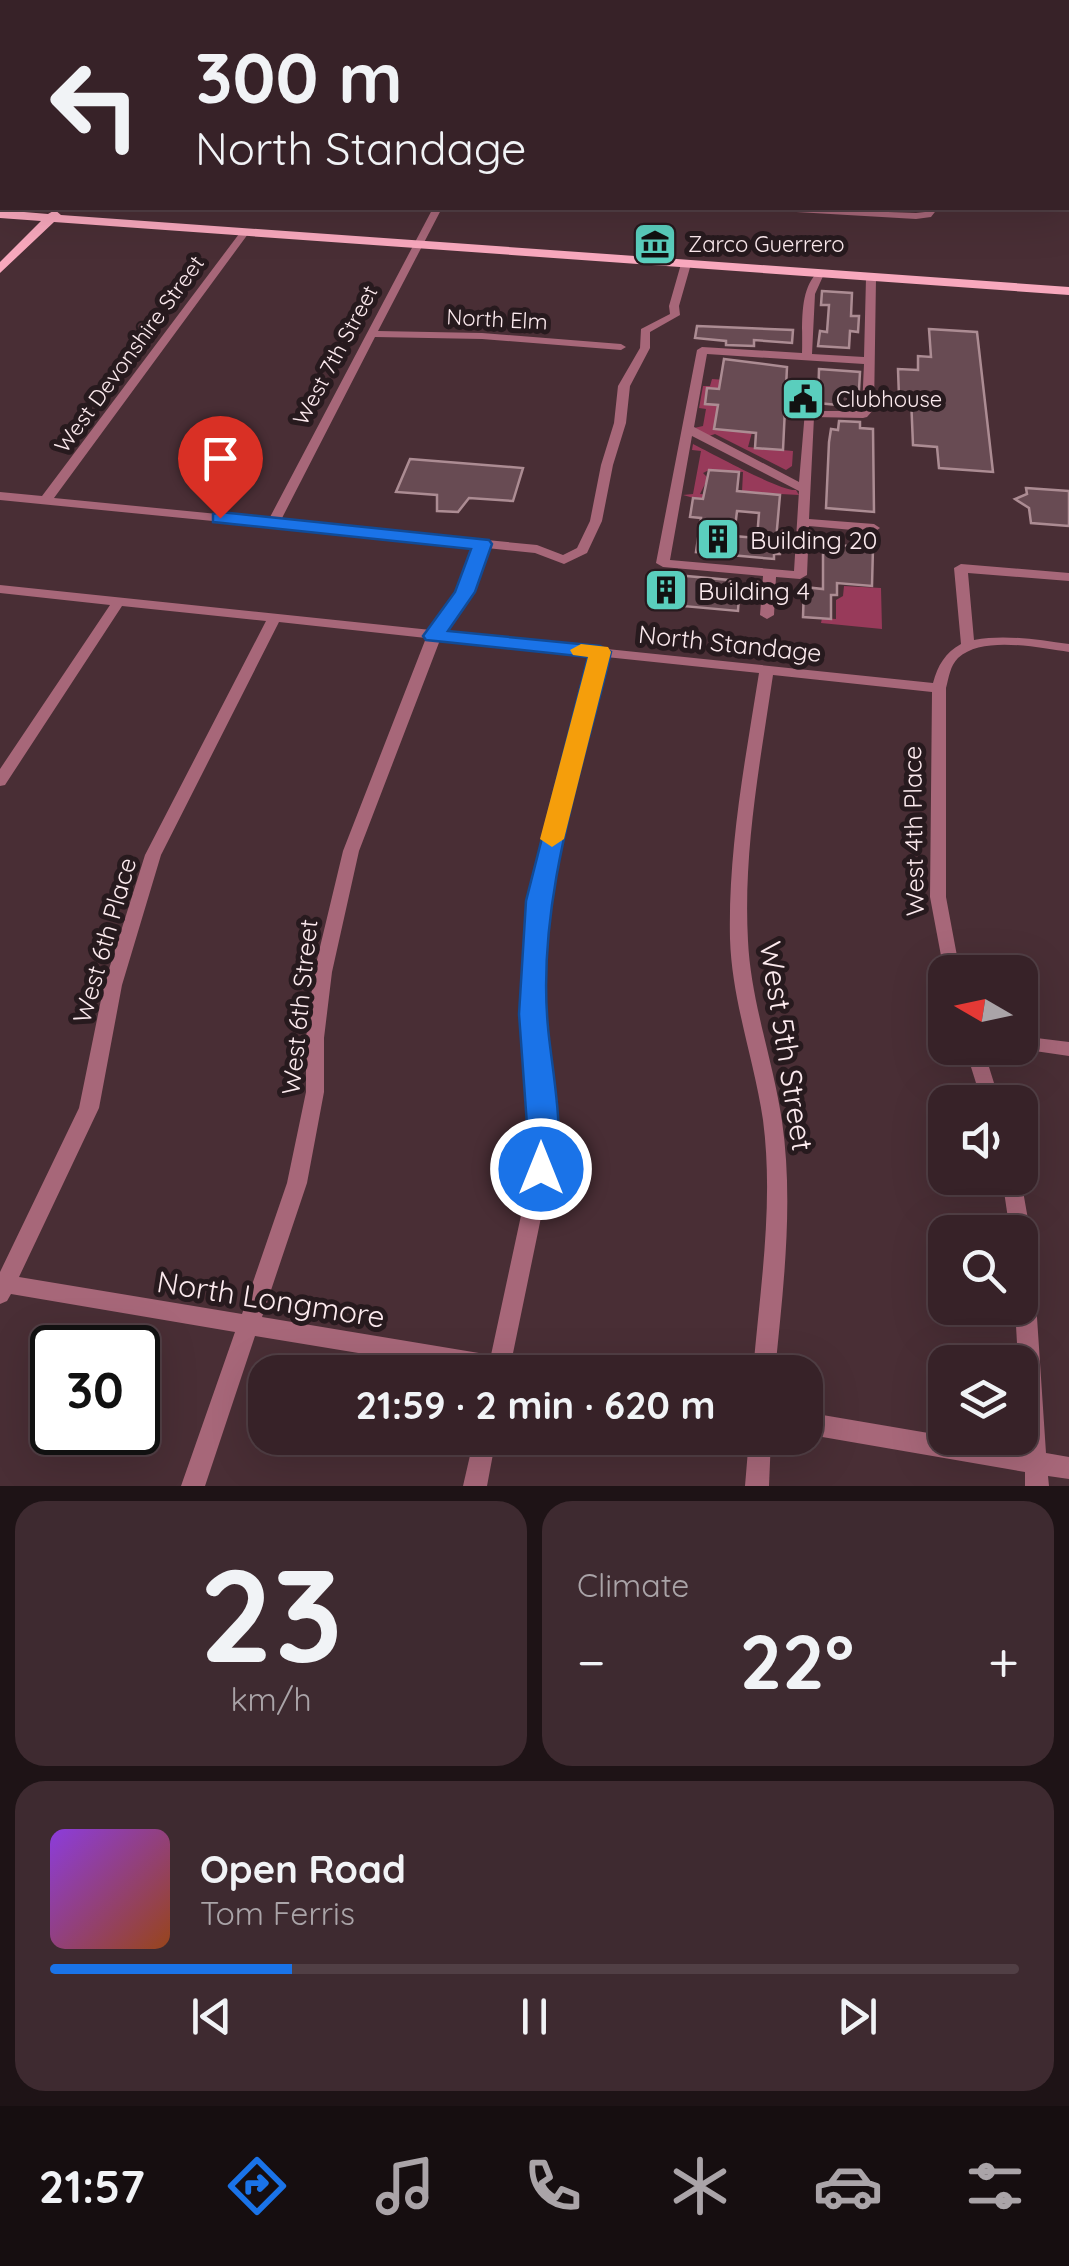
<!DOCTYPE html>
<meta charset="utf-8">
<style>
body{margin:0;font-family:Quicksand,sans-serif;background:#3e2a30;color:#f1f3f6;height:100vh;display:flex;flex-direction:column;font-size:38px;white-space:nowrap}
*{box-sizing:border-box;margin:0}
p{font-size:32px;color:#aaa4a8}
.icon{flex:none;width:55px;height:55px;fill:none;stroke:currentColor;stroke-width:2;stroke-linecap:round;stroke-linejoin:round}
.map{position:relative;height:1486px;overflow:hidden}
.sheet{display:flex;flex-direction:column;gap:15px;padding:15px;background:#1e1316;flex:1}
.sheet>*{flex:none}
.hud{position:absolute;left:0px;top:0px;width:1070px;height:210px;box-shadow:0 10px 40px #0002,0 0 0 2px #513f45;background:#372228;color:#f1f3f6;overflow:hidden}
.needle{width:65px;rotate:279deg}
.buttons{position:absolute;left:928px;top:955px;display:grid;gap:20px}
.buttons a{display:grid;place-items:center;width:110px;height:110px;border-radius:20px;background:#372228;box-shadow:0 10px 40px #0002,0 0 0 2px #513f45;font-size:50px}
.speed{position:absolute;left:30px;top:1325px;display:flex;gap:20px;font-size:50px;font-weight:700;text-align:center}
.speed>*{display:grid;place-content:center;width:130px;height:130px;border-radius:50%;background:#372228;box-shadow:0 10px 40px #0002,0 0 0 2px #513f45;line-height:1}
.speed .limit{border:5px solid #111;border-radius:15px;background:#fff;color:#111}
.pin{position:absolute;display:grid;place-items:center;width:85px;height:85px;color:#fff;margin:-102px -42px;border-radius:50% 50% 50% 0;rotate:-45deg;box-shadow:0 0 10px #0007}
.pin .icon{rotate:45deg}
.me{position:absolute;width:110px;margin:-55px;rotate:0deg;stroke-linejoin:round;filter:drop-shadow(0 0 8px #0008)}
.turn{display:flex;align-items:center;gap:35px;height:210px;padding:0 30px;font-size:45px}
.turn .icon{width:130px;height:130px;stroke-width:2.5}
.turn b{display:block;font-size:70px;line-height:85px}
.big{font-size:75px;font-weight:700;line-height:1.1}
.sheet .widget{flex:1;display:flex;flex-direction:column;justify-content:center;gap:15px;min-width:0;padding:0 35px;border-radius:30px;background:#3e2a30}
.sheet .dial{align-items:center;gap:0}
.dial b{font-size:130px;line-height:1}
.song{display:flex;align-items:center;gap:30px}
.cover{width:120px;height:120px;border-radius:15px;background:linear-gradient(135deg,hsl(270 70% 55%),hsl(20 70% 35%))}
.played{height:10px;border-radius:5px;background:linear-gradient(90deg,#1a73e8 25%,#513f45 25%)}
.keys{display:flex;justify-content:space-around;direction:ltr}
.heat{display:flex;justify-content:space-between;align-items:center;font-size:55px;direction:ltr}
.sheet .tiles{flex:1;display:grid;gap:15px;grid-template-columns:1fr 1fr}
.widget:last-child{grid-column:span 2}
.trip{position:absolute;left:248px;top:1355px;width:575px;height:100px;border-radius:30px;background:#372228;box-shadow:0 10px 40px #0002,0 0 0 2px #513f45;font-weight:700;line-height:100px;text-align:center}
.tab-bar{display:flex;height:160px;justify-content:space-around;align-items:center;background:#160e10;color:#aaa4a8}
.tab-bar .icon{width:70px;height:70px}
.tab-bar .active{color:#1a73e8}
.tab-bar b{font-size:45px;color:#f1f3f6}
.map>svg:first-child{display:block}
.green{fill:#983a5a}
.building{fill:#684b53;stroke:#ac8c93;stroke-width:2.5;fill-rule:evenodd}
.lines{fill:none;stroke-linecap:round;stroke-linejoin:round}
.minor{fill:#a76779;fill-rule:evenodd}
.major{fill:#f8a8bd;fill-rule:evenodd}
.route{fill:#1a73e8;stroke:#114b97;stroke-width:2.5}
.slow{fill:#f59e0b}
.labels{text-anchor:middle;dominant-baseline:central;stroke-width:10;stroke-linejoin:round;paint-order:stroke}
.far-poi-label{font-size:22px;fill:#fceaee;stroke:#271a1e;text-anchor:start}
.far-street-label{font-size:22px;fill:#fceaee;stroke:#271a1e}
.poi-label{font-size:25px;fill:#fceaee;stroke:#271a1e;text-anchor:start}
.street-label{font-size:25px;fill:#fceaee;stroke:#271a1e}
.near-street-label{font-size:30px;fill:#fceaee;stroke:#271a1e}
</style>
<div class="map">
<svg width="1069" height="1486" viewBox="0 0 1069 1486">
<rect width="100%" height="100%" fill="#492e35"/>
<g class="green">
<polygon points="712,379 754,382 759,403 786,405 787,392 791,390 794,401 807,403 806,414 759,407 748,447 793,451 792,466 786,470 715,434 709,436 694,428 703,426 706,409 699,408 703,386 710,386"/>
<path d="M693,444C711,453 782,492 796,490L799,495L742,492L743,472L709,470L703,473L708,478L700,494L741,497L708,502L683,495L693,494L701,451L692,450Z"/>
<polygon points="844,586 881,588 882,629 821,623 822,618 836,619 836,600 843,596"/>
</g>
<g class="building">
<polygon points="822,291 852,293 851,316 859,316 858,332 850,331 849,348 818,346 820,331 827,332 829,305 821,305"/>
<polygon points="697,326 793,330 792,343 754,340 754,346 726,345 726,341 695,338"/>
<polygon points="929,329 977,332 993,472 939,468 937,447 913,445 911,398 899,397 898,369 918,370 918,356 931,357"/>
<polygon points="724,359 787,367 783,450 755,448 756,433 714,429 718,405 705,404 707,388 719,389"/>
<polygon points="819,369 860,372 858,407 818,403"/>
<polygon points="839,421 860,422 860,428 873,429 874,512 826,508 829,442 831,429 838,430"/>
<polygon points="410,459 523,468 513,501 469,498 458,512 437,511 437,495 396,492"/>
<path d="M709,470L739,472L737,491L780,495L776,540H781L780,554H774V559L696,552L701,518L690,517L693,498L703,499ZM737,511L759,513L757,538L734,536Z"/>
<polygon points="1026,488 1069,491 1069,526 1031,523 1029,508 1015,499 1027,494"/>
<polygon points="823,544 873,548 872,586 837,583 837,595 831,595 831,619 803,617 804,587 823,589"/>
<polygon points="654,573 740,581 738,611 649,603"/>
</g>
<g class="lines">
<g class="minor">
<polygon points="37,0 53,0 53,1 45,2"/>
<rect x="901" y="0" width="6" height="2"/>
<rect x="1068" y="20" width="1" height="4"/>
<rect x="0" y="36" width="2" height="6"/>
<rect x="1068" y="103" width="1" height="4"/>
<rect x="0" y="108" width="2" height="4"/>
<rect x="1068" y="187" width="1" height="6"/>
<path d="M433,208H442L378,331L482,333L621,344L626,347L621,350L482,339L375,337L281,520L537,545L563,555L577,548L590,521L601,465L614,423L618,386L640,348L641,329L670,314L669,306L681,264L686,261L691,264L679,306L680,315L650,332V348L630,386L626,423L613,465L602,521L587,553L564,564L535,553L487,548L472,592L444,632L933,683C938,665 945,653 961,644L954,568L961,564L1069,573V581L968,573L974,640C1006,634 1037,640 1069,644V652C1039,648 983,635 958,658C950,666 949,677 946,688V897L960,972H945V977L930,897L932,692L773,675C760,763 743,852 748,941C751,1002 773,1060 782,1121C794,1204 783,1290 775,1372H753C760,1288 774,1204 763,1120C754,1059 732,1001 730,939C728,850 745,761 759,673L606,657L547,901L542,1014L552,1125L551,1169L512,1358L540,1365L543,1372H474L255,1336L205,1486H181L235,1332L11,1294L7,1301L0,1304V1272L79,1108L104,985L145,855L266,621L122,606L5,785L0,786V769L110,605L0,593V585L431,630L458,592L475,547L0,500V492L42,496L242,230L245,229L250,232L248,234L54,498L269,519ZM279,622L426,638L343,851L314,972L306,1038V1092L287,1183L242,1314L19,1277L99,1108L122,985L161,855ZM440,640L592,656L531,901L524,1014L532,1125L531,1169L491,1355L262,1317L307,1183L324,1092V1038L332,972L359,851Z"/>
<polygon points="775,208 916,213 925,212 929,208 938,208 931,217 916,219 779,211"/>
<path d="M819,271L824,274L815,294L812,354L864,357L866,278L871,275L876,278L874,409L867,417L863,418L814,417L809,519L874,524L880,528L874,532L809,526L807,575L800,579L776,577L774,615L767,619L760,615L763,576L663,567L656,563L697,350L702,347L802,353C803,327 798,289 819,271ZM707,354L864,364L862,409L860,411H805L799,482L694,427ZM692,436L799,491L794,571L670,560Z"/>
<polygon points="1020,1036 1069,1042 1069,1056 1014,1048 1020,1048"/>
<polygon points="965,1048 983,1048 1000,1102 982,1102"/>
<polygon points="1020,1174 1032,1242 1046,1453 1069,1457 1069,1479 1048,1476 1049,1486 1025,1486 1025,1472 805,1434 805,1412 1023,1449 1015,1308 1020,1308 1020,1232 1010,1232 1002,1178 1020,1178"/>
<polygon points="474,1438 496,1438 487,1486 463,1486"/>
<polygon points="749,1438 771,1438 769,1486 745,1486"/>
</g>
<polygon class="major" points="0,210 48,214 55,210 61,215 1069,287 1069,295 54,222 0,273 0,262 41,221 0,218"/>
</g>
<path class="route" d="M220,512L489,540L492,544L475,592L448,631L600,646L611,652C582,773 536,901 548,1027C551,1065 568,1145 552,1178L541,1182L530,1178L526,1169L527,1125L519,1014L526,901L588,657L426,640L423,636L455,592L471,549L213,522V514Z"/>
<polygon class="slow" points="581,644 608,647 611,652 564,839 552,847 540,839 588,657 573,655 570,650"/>
<defs>
<g id="museum-square" transform="scale(2.25)"><rect x="-9" y="-9" width="18" height="18" rx="4" fill="#5acebd" stroke="#271a1e"/><path d="M0-6L6-3V-2H-6V-3ZM-5-1h2V3h-2ZM-1-1h2V3h-2ZM3-1h2V3H3ZM-6 4H6V6H-6Z" fill="#111"/></g>
<g id="civic-square" transform="scale(2.25)"><rect x="-9" y="-9" width="18" height="18" rx="4" fill="#5acebd" stroke="#271a1e"/><path d="M-.6-6.5H3V-4.5H.6V-3L4-1V1h2V6H-6V1h2V-1L-.6-3ZM-1.2 2.5V6h2.4V2.5Z" fill="#111"/></g>
<g id="building-square" transform="scale(2.25)"><rect x="-9" y="-9" width="18" height="18" rx="4" fill="#5acebd" stroke="#271a1e"/><path d="M-4-6H4V6H1V3H-1V6H-4ZM-2.5-4.3h1.7v1.8h-1.7ZM.8-4.3h1.7v1.8H.8ZM-2.5-1h1.7V.8h-1.7ZM.8-1h1.7V.8H.8Z" fill="#111"/></g>
</defs>
<g fill-rule="evenodd">
<use href="#museum-square" x="655" y="244"/>
<use href="#civic-square" x="803" y="399"/>
<use href="#building-square" x="718" y="539"/>
<use href="#building-square" x="666" y="590"/>
</g>
<g class="labels">
<g class="far-poi-label">
<text x="688" y="244">Zarco Guerrero</text>
<text x="836" y="399">Clubhouse</text>
</g>
<g class="far-street-label">
<text transform="translate(497 319) rotate(3)">North Elm</text>
<text transform="translate(129 354) rotate(-54)">West Devonshire Street</text>
<text transform="translate(335 355) rotate(-62)">West 7th Street</text>
</g>
<g class="poi-label">
<text x="750" y="539">Building 20</text>
<text x="698" y="590">Building 4</text>
</g>
<g class="street-label">
<text transform="translate(730 643) rotate(6)">North Standage</text>
<text transform="translate(913 831) rotate(-91)">West 4th Place</text>
<text transform="translate(104 940) rotate(-74)">West 6th Place</text>
<text transform="translate(299 1007) rotate(-84)">West 6th Street</text>
</g>
<g class="near-street-label">
<text transform="translate(787 1046) rotate(81)">West 5th Street</text>
<text transform="translate(271 1299) rotate(9)">North Longmore</text>
</g>
</g>
</svg>
<div class="buttons">
<a><svg class="needle" viewBox="-14 -14 28 28"><path d="M0-13l5 13h-10z" fill="#e53935"/><path d="M0 13l5-13h-10z" fill="#aaa4a8"/></svg></a>
<a><svg class="icon" aria-label="sound" viewBox="0 0 24 24"><path d="M4 9h4l5-4v14l-5-4H4zM17 9q2 3 0 6"/></svg></a>
<a><svg class="icon" aria-label="search" viewBox="0 0 24 24"><circle cx="10" cy="10" r="6"/><path d="M15 15l6 6"/></svg></a>
<a><svg class="icon" aria-label="layers" viewBox="0 0 24 24"><path d="M12 4l9 5-9 5-9-5zM3 14l9 5 9-5"/></svg></a>
</div>
<div class="speed"><div class="limit">30</div></div>
<div class="pin" style="left:220px;top:518px;background:#d93025"><svg class="icon" aria-label="arrive" viewBox="0 0 24 24"><path d="M6 21V4h12l-3 4 3 4H6"/></svg></div>
<svg class="me" style="left:541px;top:1169px" viewBox="-20 -20 40 40"><circle r="17" fill="#1a73e8" stroke="#fff" stroke-width="3"/><path d="M0-11L8 9 0 5-8 9z" fill="#fff"/></svg>
<div class="trip">21:59 · 2 min · 620 m</div>
<div class="hud">
<div class="turn"><svg class="icon" aria-label="left" viewBox="0 0 24 24"><path d="M17 20v-9H6M10 6l-5 5 5 5"/></svg><div><b>300 m</b>North Standage</div></div>
</div>
</div>
<section class="sheet">
<div class="tiles">
<div class="widget dial"><b>23</b><p>km/h</p></div>
<div class="widget"><p>Climate</p>
<div class="heat"><a>−</a><b class="big">22°</b><a>+</a></div>
</div>
<div class="widget">
<div class="song"><i class="cover"></i><div><b>Open Road</b><p>Tom Ferris</p></div></div>
<div class="played"></div>
<div class="keys"><svg class="icon" aria-label="previous" viewBox="0 0 24 24"><path d="M18 5L8 12l10 7zM5 5v14"/></svg><svg class="icon" aria-label="pause" viewBox="0 0 24 24"><path d="M8 5v14M16 5v14"/></svg><svg class="icon" aria-label="next" viewBox="0 0 24 24"><path d="M6 5l10 7-10 7zM19 5v14"/></svg></div>
</div>
</div>
</section>
<nav class="tab-bar">
<b>21:57</b>
<svg class="icon active" aria-label="directions" viewBox="0 0 24 24"><path d="M12 3l9 9-9 9-9-9zM9 14v-3h6M13 9l2 2-2 2"/></svg>
<svg class="icon" aria-label="music" viewBox="0 0 24 24"><path d="M9 18V5l10-2v13"/><circle cx="6" cy="18" r="3"/><circle cx="16" cy="16" r="3"/></svg>
<svg class="icon" aria-label="phone" viewBox="0 0 24 24"><path d="M5 4h4l2 5-3 2q2 4 5 5l2-3 5 2v4C11 20 4 13 5 4z"/></svg>
<svg class="icon" aria-label="climate" viewBox="0 0 24 24"><path d="M12 3v18M4 7l16 10M4 17L20 7"/></svg>
<svg class="icon" aria-label="car" viewBox="0 0 24 24"><path d="M5 17H2v-5l4-1 3-4h7l3 4 3 1v5h-3M9 17h6M6 11h13"/><circle cx="7" cy="17" r="2"/><circle cx="17" cy="17" r="2"/></svg>
<svg class="icon" aria-label="filters" viewBox="0 0 24 24"><path d="M4 7h16M4 17h16"/><circle cx="9" cy="7" r="2"/><circle cx="15" cy="17" r="2"/></svg>
</nav>
